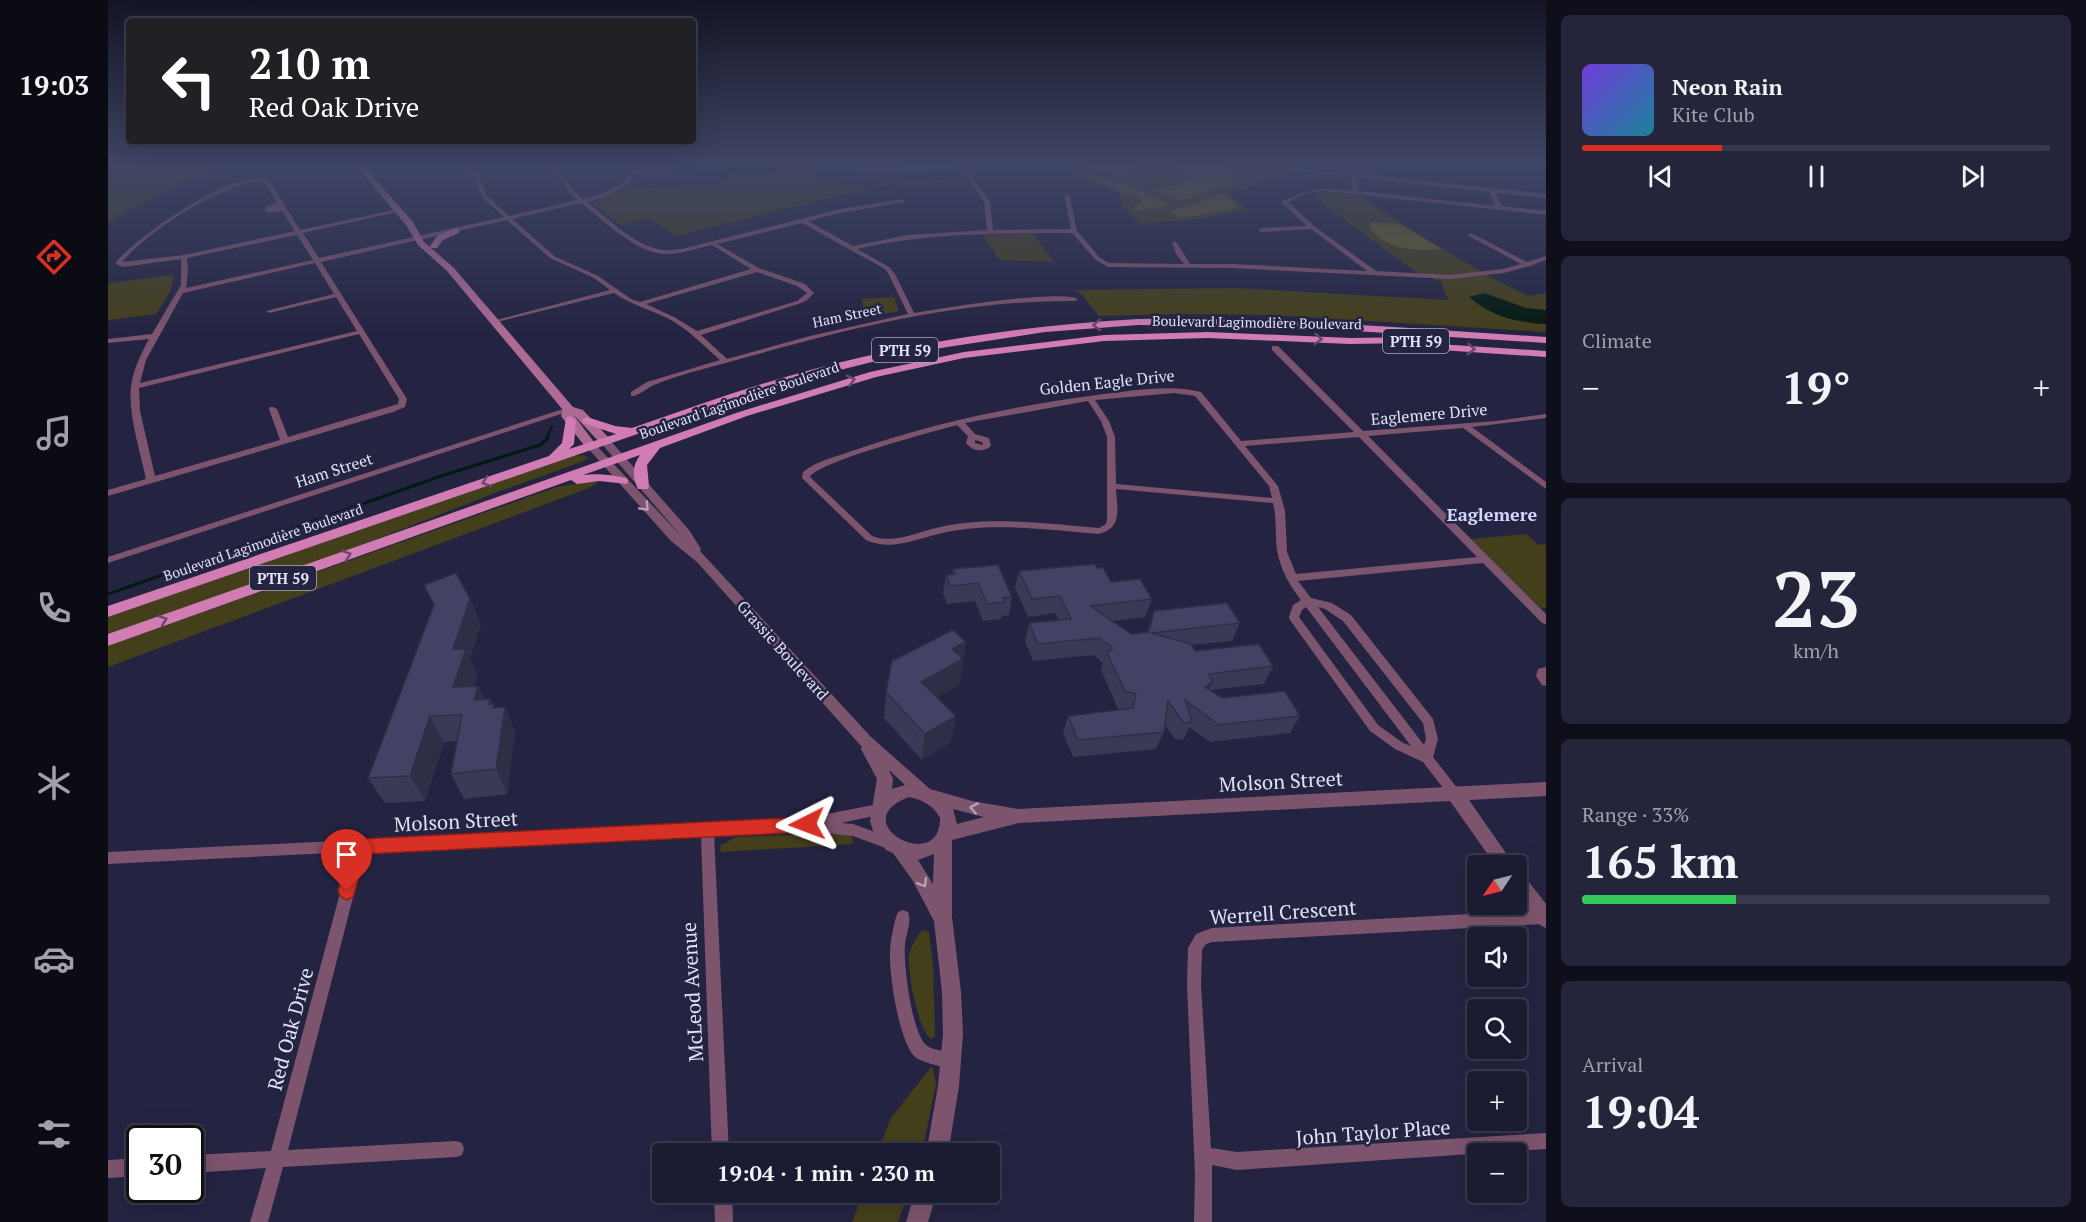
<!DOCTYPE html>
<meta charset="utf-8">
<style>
body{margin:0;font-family:"PT Serif",serif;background:#24243a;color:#f1f3f6;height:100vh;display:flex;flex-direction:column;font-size:22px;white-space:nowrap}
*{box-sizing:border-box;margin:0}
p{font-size:20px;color:#a0a1ac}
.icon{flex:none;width:33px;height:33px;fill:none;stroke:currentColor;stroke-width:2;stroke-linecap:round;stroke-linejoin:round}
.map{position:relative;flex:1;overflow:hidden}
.side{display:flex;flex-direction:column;gap:15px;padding:15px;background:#0f0f1c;width:540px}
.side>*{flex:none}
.guide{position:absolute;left:18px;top:18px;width:570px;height:126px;border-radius:6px;box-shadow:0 6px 24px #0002,0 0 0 2px #39394d;background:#202124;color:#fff;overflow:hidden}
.needle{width:39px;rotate:235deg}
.controls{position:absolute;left:1359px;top:855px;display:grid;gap:12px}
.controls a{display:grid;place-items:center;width:60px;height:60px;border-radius:6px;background:#1b1b32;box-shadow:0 6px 24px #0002,0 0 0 2px #39394d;font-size:30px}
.speed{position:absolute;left:18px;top:1125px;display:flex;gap:12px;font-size:30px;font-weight:700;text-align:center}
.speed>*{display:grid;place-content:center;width:78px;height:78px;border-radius:50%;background:#1b1b32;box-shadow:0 6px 24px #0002,0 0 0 2px #39394d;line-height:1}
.speed .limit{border:3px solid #111;border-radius:9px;background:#fff;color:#111}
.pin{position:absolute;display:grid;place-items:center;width:51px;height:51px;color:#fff;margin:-62px -26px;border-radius:50% 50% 50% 0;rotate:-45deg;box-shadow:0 0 6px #0007}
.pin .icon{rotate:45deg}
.me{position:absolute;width:66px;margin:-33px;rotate:267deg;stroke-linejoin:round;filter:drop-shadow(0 0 4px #0008)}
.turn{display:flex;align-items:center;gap:21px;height:126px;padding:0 24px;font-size:27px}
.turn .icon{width:78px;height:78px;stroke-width:2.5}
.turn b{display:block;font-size:42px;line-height:51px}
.big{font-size:45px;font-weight:700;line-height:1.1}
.side .widget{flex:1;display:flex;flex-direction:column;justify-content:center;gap:9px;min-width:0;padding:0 21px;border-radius:9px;background:#24243a}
.side .dial{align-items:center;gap:0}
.dial b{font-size:78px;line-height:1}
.song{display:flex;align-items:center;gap:18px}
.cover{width:72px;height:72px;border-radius:9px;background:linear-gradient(135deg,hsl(260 70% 55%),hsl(190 70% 35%))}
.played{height:6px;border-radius:3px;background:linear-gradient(90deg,#d93025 30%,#39394d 30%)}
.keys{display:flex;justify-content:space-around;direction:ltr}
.heat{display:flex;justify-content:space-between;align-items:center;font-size:33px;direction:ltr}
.charge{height:9px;border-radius:4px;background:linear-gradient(90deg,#34c759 33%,#39394d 0)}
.trip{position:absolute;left:544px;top:1143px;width:348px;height:60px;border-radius:6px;background:#1b1b32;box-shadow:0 6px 24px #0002,0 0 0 2px #39394d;font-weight:700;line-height:60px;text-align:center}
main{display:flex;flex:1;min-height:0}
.tab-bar{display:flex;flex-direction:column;width:108px;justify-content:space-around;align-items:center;background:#0b0b14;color:#a0a1ac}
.tab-bar .icon{width:42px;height:42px}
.tab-bar .selected{color:#d93025}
.tab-bar b{font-size:27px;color:#f1f3f6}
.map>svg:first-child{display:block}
.green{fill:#443f1b}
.forest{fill:#69611d}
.water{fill:#04190f}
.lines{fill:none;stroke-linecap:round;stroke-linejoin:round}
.stream-far1{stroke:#04190f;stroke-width:2}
.stream{stroke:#04190f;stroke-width:3}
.minor{fill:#7d546d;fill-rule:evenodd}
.tertiary{fill:#7d546d;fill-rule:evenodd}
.secondary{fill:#ad6b94;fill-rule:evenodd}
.primary{fill:#d17cb3;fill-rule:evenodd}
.rail-casing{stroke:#9c9eb5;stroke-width:3}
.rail{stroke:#242442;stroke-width:1.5;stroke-dasharray:5;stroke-linecap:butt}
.wall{fill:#393a56}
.shaded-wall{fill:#2e2f46}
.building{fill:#424364;stroke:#2e2f46;stroke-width:1.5}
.oneway{stroke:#69476f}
.oneway2{stroke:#b3a2b8}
.route{fill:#d93025;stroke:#8d1f18;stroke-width:1.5}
.labels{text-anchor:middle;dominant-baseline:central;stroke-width:5;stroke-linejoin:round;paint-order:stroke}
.far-street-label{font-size:14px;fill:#e0e2f6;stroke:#242442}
.shield{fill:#242442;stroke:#a8a9c0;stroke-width:1.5}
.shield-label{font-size:15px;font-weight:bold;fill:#e0e2f6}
.street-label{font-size:16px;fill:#e0e2f6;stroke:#242442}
.neighbourhood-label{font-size:18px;font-weight:bold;fill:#d3d6fe;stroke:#242442}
.near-street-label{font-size:20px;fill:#e0e2f6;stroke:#242442}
</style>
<main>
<nav class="tab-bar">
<b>19:03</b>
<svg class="icon selected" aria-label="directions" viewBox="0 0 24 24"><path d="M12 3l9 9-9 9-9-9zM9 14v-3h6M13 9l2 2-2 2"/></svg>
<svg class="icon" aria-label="music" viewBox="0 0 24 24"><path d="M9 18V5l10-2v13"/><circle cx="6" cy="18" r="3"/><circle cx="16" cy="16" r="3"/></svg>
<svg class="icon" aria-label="phone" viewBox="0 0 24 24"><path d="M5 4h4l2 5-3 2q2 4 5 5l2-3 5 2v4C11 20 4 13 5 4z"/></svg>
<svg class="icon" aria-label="climate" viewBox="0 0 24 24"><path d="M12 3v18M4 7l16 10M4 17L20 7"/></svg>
<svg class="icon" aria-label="car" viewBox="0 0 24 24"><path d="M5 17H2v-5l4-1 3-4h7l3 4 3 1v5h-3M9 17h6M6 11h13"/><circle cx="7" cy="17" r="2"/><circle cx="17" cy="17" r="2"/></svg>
<svg class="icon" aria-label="filters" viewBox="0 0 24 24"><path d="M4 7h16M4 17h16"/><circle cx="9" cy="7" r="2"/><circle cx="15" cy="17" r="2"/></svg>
</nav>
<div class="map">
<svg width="1438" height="1222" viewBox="0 0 1438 1222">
<rect width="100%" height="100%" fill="#242442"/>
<g class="green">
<path d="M0,163H123C80,179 39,198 0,223Z"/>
<polygon points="616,163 704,163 710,181 751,187 781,182 855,178 860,181 771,186 568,236 539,218 513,225 484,203 518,189 608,185 622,177"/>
<polygon points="977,163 1105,163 1188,172 1121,194 1140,210 1091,219 1032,224 1014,206 1011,193 976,179 868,180 866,178 970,176"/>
<polygon points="1214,192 1250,195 1320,240 1386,279 1420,296 1438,293 1438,332 1164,315 1074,314 991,316 974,295 968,290 1127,288 1340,300 1333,282 1308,272 1203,195"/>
<polygon points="925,234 946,262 892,260 875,235"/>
<polygon points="66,275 62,292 48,314 0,320 0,283"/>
<polygon points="786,297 791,311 759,317 753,299"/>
<polygon points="476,455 480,458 473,462 392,491 246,548 0,635 0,617 465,456"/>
<polygon points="493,480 481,488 0,667 0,646 449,487"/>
<polygon points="1418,534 1431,545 1438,544 1438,608 1433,608 1363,539"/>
<polygon points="743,833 745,844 612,852 613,845 629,837"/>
<path d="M814,930L821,932L825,965L827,1037L823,1039C810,1030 799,971 801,955C803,946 809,937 814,930Z"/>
<polygon points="824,1066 828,1084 814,1153 769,1153 783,1118"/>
<polygon points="755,1193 800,1193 790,1222 744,1222"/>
</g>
<g class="forest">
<polygon points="979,163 1016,163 1028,170 1018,170 1022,175 1006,176 977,165"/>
<polygon points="1079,163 1118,167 1128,175 1124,183 1073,201 1042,190 1075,183 1079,177 1072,171 1073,165"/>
<polygon points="994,176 1055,200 1059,205 1027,212 1026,206 1034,203 1033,199 1024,194 1015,194 982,177"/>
<polygon points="1116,194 1128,203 1130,208 1072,218 1063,211"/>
<path d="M1263,222L1291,224L1334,249C1307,251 1279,251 1261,227Z"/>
</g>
<g class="water">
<polygon points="618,163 686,163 663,173 652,175 621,172"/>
<path d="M1376,293L1418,308L1438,310V324C1408,322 1384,317 1361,297Z"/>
</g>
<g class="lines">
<polyline class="stream-far1" points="438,440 444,426"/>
<polyline class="stream" points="0,594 336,475 432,445 440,438"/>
<g class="minor">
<path d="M432,163C449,163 463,190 475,199C497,194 520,185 528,163H533L530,171L566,172L564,175L528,174C518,190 497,198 479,202C501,219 526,246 555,250C561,251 568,249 574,249L733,209L794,199L797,201L796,202L733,213L700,221L745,246L800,235L879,230L876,202L853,167L750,172L747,170L750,168L855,163L882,202L885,230L963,229L956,195L961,194L969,231L992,258L1001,263L1076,264L1068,254L1064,243L1067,241C1070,243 1078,258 1082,264H1125L1259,271L1203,229L1153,232L1150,230L1153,228L1199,226L1174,203V201C1205,187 1212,187 1245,191L1243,177L1124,163H1137L1251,175L1249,178L1251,191L1387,206L1381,191L1384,189L1387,191L1393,206L1438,211V215L1216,191L1199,193L1180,202L1206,226L1268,271L1342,275L1395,269L1413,264L1361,236L1360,235L1363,233L1419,262L1438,256V260L1422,266L1396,273L1342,279L1125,268L1000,267L988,260L964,233C892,234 821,232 749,249L781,267L787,274L806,313C833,308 952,289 970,299L967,301C857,300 747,327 643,356C612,365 574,373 546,385C539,388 533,394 526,396H523V392L539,382L612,360C596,346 581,330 561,319C543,310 524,305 506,293L385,323V321L502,290L486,278L442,258L399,220L213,262L299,399L297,407L285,412L0,496V490L38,479C32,451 20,414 23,387C25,370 33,354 41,339L0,343V339L44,334L73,285V259L15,267L8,264V262C30,236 127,167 160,179L192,230L291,209L294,211L195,233L211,258L396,217L375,198L366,177L354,166L357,164L370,175L379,196L401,216L470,200L462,194L454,181ZM155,181L169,203L157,207V211L160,213L174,211L187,231L76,255L14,262C42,229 112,185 155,181ZM473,203C495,220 528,253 557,254C573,254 588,249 604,245L643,269L532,302L523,299L490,276L446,256L404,219ZM694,223L777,269L781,275L800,314L702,336L619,359L593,335L693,303L699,300L706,293L697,284L651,268L609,244ZM189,235L205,260L78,288L80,271L79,258ZM207,263L226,294L158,311L161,313L228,297L249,331L32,383L38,360L75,293ZM649,272L689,286L699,293L689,301L589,331L566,317L538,304ZM251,334L291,399L290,404L180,437L169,409L165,407H162L161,409L172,440L47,476L32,411L31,388Z"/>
<path d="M1164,346H1170L1255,431L1388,421L1438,414V418L1364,427L1438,482V489L1355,428L1260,436L1438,614V624L1434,623L1375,563L1190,581L1203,598L1224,603L1243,615L1325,719L1330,739L1325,757L1350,789L1352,793L1350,797L1346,798L1342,797L1315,762L1287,749L1262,731L1182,620L1181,617L1185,605L1193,600C1182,586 1172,569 1169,550C1167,535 1169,519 1165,503L1008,489C1009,509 1015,528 991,534C938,530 882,521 830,534C805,540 782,551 758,540L694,478L695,472C708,461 725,458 741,452C821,424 904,406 989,395C1023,391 1059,384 1093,392L1133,441L1246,432L1164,350ZM1066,393L1087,396L1161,486L1164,498L1008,484L1007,437L1001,421L987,400ZM980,401L993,421L999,437V519L998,524L991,528C938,524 880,515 828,528C808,533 784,544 764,536L702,477C709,462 827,431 849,425L860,436L858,443C864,451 875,453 883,446L881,438L867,434L857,423ZM1251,437L1369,557L1188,574L1179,552L1177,511L1170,486L1137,446ZM867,440L874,442L875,445L867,443ZM1198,607L1303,746L1295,743L1270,725L1191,617L1194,610ZM1210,607L1217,609L1235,621L1315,723L1318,739L1316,745Z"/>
<polygon points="458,408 464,408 465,410 0,563 0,557"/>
<polygon points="1438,667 1438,686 1434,685 1428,676 1430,669"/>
<polygon points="770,804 775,806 776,810 775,814 733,823 745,824 788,840 790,844 788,848 783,850 745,836 708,832 703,829 606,834 621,1154 604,1154 593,835 257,851 180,1150 348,1141 354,1143 356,1149 354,1155 348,1157 175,1167 160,1222 142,1222 158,1168 82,1173 82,1155 163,1151 243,852 0,864 0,852 699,818"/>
<path d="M795,910L800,912C804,922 798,934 797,944C795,964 804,1033 818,1045C826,1052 840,1050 850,1054L852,1060L850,1066C842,1069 835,1067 827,1065C820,1063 812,1061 806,1056C791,1040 781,975 782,953C782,941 785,929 788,917L790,912Z"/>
<polygon points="1436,910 1438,911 1438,923 1436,924 1104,942 1098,944 1094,950 1093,985 1103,1148 1129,1152 1438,1133 1438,1149 1129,1170 1104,1165 1104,1222 1086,1222 1087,1175 1079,985 1080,948 1088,934 1104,928"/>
<polygon points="32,1158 32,1176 0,1178 0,1160"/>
<polygon points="606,1192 624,1192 625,1222 607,1222"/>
</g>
<g class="tertiary">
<polygon points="1245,163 1251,163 1254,174 1438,194 1438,198 1249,178 1246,176 1248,174"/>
<path d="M497,438L501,439L581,530L593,549L592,551L763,737L822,789L864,801L910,809L1438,782V796L1361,800L1407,866H1388L1342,801L911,823L844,840V917L853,992L855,1034L851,1086L840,1154H818L830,1086L835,1034L834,992L826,921L805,881L785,853L778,850L766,834L762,821L769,779L753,749L754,747L589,562L563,541L478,446L479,444H487L573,536L493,443L492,441ZM781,770L797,785L784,789L785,779ZM801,797C815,800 826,806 832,818C833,876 734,822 801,797ZM845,809L876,817L849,824ZM826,854L825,884L810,860Z"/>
<polygon points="1408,871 1414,873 1438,904 1438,928 1432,925 1408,894"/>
<polygon points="807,1192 829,1192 820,1222 798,1222"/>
</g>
<g class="secondary">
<polygon points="246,163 253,163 305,222 316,242 345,267 465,407 475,410 501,438 501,444 493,444 465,414 489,446 487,449 479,449 453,416 455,410 339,271 310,245 298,225"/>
<polygon points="348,228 351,229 351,233 335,240 329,248 323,248 322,246 329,236"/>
</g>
<g class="primary">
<path d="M1030,319C1166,317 1302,328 1438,337V343L1183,327L1030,325L937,332L800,353L668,386L0,617V606L441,456L454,443L458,418L462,416L468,420L466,444L461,449L508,434L475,423V419L479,417L507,426L524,428C585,407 645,385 706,369C813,341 920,325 1030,319Z"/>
<path d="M1100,332L1242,338L1314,337L1319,340L1315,343L1438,351V357L1302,348L1298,347V343L1242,344L1100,338L996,341L856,358L768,377L639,416L552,448L539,465L541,486L540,489H530C524,477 524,466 532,455L475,475C490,473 503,475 519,478L520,481L519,484L491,481L469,484L463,480L0,646V634L631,412L762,372L856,352L996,335Z"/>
</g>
<g class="rail-casing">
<polyline id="rail" points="1429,163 1438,164"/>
</g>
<use href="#rail" class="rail"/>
</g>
<g class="wall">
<polygon points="989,568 1003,582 1044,599 1037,617 1004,621 1023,634 1039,632 1046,611 1132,623 1124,641 1083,645 1087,651 1165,666 1156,684 1102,690 1114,698 1192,716 1182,733 1102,742 1081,727 1076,739 1068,740 1057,725 1056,732 1048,749 965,757 955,733 960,716 1014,710 1010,709 993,670 995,663 985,655 925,661 917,641 921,623 951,620 947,613 920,617 907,588 911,571"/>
<polygon points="845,569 904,597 901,615 894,616 893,619 875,621 867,601 839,604 835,593 838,575 844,575"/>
<polygon points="316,585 362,599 373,625 362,658 369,675 366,686 370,686 376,699 382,699 387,708 397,707 407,733 399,794 356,799 343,774 349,741 336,742 317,801 277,803 260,778 326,606"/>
<polygon points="858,642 851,685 829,697 843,742 814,760 776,718 778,692"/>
</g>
<g class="shaded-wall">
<polygon points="362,599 373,625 362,658 369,675 357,713 345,687 345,649"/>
<polygon points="858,642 851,685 810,707 813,682 844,649"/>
<polygon points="1105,682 1096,699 1097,687"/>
<polygon points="370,686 381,712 366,700"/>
<polygon points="382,699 385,706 386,704 394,724 397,707 407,733 399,794 388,769 381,704"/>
<polygon points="322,716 336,742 317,801 302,776"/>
<polygon points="848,716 843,742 814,760 817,734"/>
</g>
<g class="building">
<polygon points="987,564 989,568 995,568 1003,582 1032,579 1044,599 983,606 1023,634 1041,632 1046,611 1119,603 1132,623 1043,633 1083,644 1087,651 1151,644 1165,666 1100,674 1105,682 1097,687 1114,698 1177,691 1192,716 1111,725 1077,700 1084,722 1076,723 1060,701 1056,732 970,740 960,716 1025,708 1028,694 1017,691 999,653 1005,648 991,638 930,644 921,623 963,619 952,596 924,599 911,571"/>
<polygon points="890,565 904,597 895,598 897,602 879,604 870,583 842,586 838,575 847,574 845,569"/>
<polygon points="348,573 362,599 345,649 358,649 345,687 370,686 366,700 382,699 381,704 386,704 385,708 397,707 388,769 343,774 354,715 322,716 302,776 260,778 326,605 316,585"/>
<polygon points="845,630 858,642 844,649 855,659 813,682 848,716 817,734 778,692 784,661"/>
</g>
<defs><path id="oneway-chevron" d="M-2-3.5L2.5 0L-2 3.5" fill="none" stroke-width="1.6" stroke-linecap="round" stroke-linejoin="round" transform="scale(1.5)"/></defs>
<g class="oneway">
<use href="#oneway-chevron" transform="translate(989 325) rotate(177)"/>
<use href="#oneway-chevron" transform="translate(1210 339) rotate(4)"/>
<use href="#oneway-chevron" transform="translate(1363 349) rotate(4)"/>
<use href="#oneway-chevron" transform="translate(743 380) rotate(-15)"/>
<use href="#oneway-chevron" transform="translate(378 482) rotate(161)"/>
<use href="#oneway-chevron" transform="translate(239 555) rotate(-20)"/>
<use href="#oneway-chevron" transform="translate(55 620) rotate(-20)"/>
</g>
<g class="oneway2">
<use href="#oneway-chevron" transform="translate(537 507) rotate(47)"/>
<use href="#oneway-chevron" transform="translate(866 808) rotate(-169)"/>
<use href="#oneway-chevron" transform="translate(815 883) rotate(60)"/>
</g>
<linearGradient id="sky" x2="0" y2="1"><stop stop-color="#141424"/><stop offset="0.49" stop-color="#3f4565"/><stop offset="1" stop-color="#3f4565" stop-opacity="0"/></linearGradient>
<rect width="1438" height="334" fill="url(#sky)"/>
<polygon class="route" points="699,817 705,819 707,824 705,830 699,832 258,854 245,897 239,900 233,897 230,891 242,847 245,841 251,839"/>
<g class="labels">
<g class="far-street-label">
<text transform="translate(739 315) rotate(-12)">Ham Street</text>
<text transform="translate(1149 322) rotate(1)">Boulevard Lagimodière Boulevard</text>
<text transform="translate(631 400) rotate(-19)">Boulevard Lagimodière Boulevard</text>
<text transform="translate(155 542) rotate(-19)">Boulevard Lagimodière Boulevard</text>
</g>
<g class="shield">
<rect x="1275" y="329" width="66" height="24" rx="4.5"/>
<rect x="764" y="338" width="66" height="24" rx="4.5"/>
<rect x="142" y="566" width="66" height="24" rx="4.5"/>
</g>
<g class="shield-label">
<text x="1308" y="341">PTH 59</text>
<text x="797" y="350">PTH 59</text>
<text x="175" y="578">PTH 59</text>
</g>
<g class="street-label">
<text transform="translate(999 382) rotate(-6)">Golden Eagle Drive</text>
<text transform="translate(1321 414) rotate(-5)">Eaglemere Drive</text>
<text transform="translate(226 470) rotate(-18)">Ham Street</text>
<text transform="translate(675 650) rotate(48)">Grassie Boulevard</text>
</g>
<g class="neighbourhood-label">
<text x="1384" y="514">Eaglemere</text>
</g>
<g class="near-street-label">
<text transform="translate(1173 781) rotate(-3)">Molson Street</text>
<text transform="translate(348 821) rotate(-3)">Molson Street</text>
<text transform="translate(1175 912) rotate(-4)">Werrell Crescent</text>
<text transform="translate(584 992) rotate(-93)">McLeod Avenue</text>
<text transform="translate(182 1029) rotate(-75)">Red Oak Drive</text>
<text transform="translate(1265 1132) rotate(-4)">John Taylor Place</text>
</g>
</g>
</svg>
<div class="controls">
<a><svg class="needle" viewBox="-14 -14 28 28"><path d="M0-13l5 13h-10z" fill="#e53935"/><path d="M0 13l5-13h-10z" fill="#a0a1ac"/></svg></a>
<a><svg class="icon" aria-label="sound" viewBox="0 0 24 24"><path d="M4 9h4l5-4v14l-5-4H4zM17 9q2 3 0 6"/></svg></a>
<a><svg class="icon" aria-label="search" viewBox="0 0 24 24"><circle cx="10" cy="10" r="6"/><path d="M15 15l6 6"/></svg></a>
<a>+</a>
<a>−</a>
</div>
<div class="speed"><div class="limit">30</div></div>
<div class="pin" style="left:239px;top:891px;background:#d93025"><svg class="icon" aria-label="arrive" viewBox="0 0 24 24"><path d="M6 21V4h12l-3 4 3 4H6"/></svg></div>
<svg class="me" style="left:699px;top:824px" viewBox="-20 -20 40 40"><path d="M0-17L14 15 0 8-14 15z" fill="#d93025" stroke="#fff" stroke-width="4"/></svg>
<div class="trip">19:04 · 1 min · 230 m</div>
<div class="guide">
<div class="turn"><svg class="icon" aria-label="left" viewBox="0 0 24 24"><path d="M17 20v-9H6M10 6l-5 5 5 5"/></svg><div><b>210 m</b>Red Oak Drive</div></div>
</div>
</div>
<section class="side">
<div class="widget">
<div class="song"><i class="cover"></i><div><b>Neon Rain</b><p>Kite Club</p></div></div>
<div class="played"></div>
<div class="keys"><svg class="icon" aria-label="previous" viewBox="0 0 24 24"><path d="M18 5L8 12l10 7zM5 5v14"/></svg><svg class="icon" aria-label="pause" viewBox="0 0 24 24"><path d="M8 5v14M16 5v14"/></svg><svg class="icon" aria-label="next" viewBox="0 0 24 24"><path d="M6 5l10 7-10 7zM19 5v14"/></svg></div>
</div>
<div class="widget"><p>Climate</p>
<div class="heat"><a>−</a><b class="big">19°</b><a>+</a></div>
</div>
<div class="widget dial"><b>23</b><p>km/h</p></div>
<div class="widget"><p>Range · 33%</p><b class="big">165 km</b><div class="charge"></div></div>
<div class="widget"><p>Arrival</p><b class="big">19:04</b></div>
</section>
</main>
